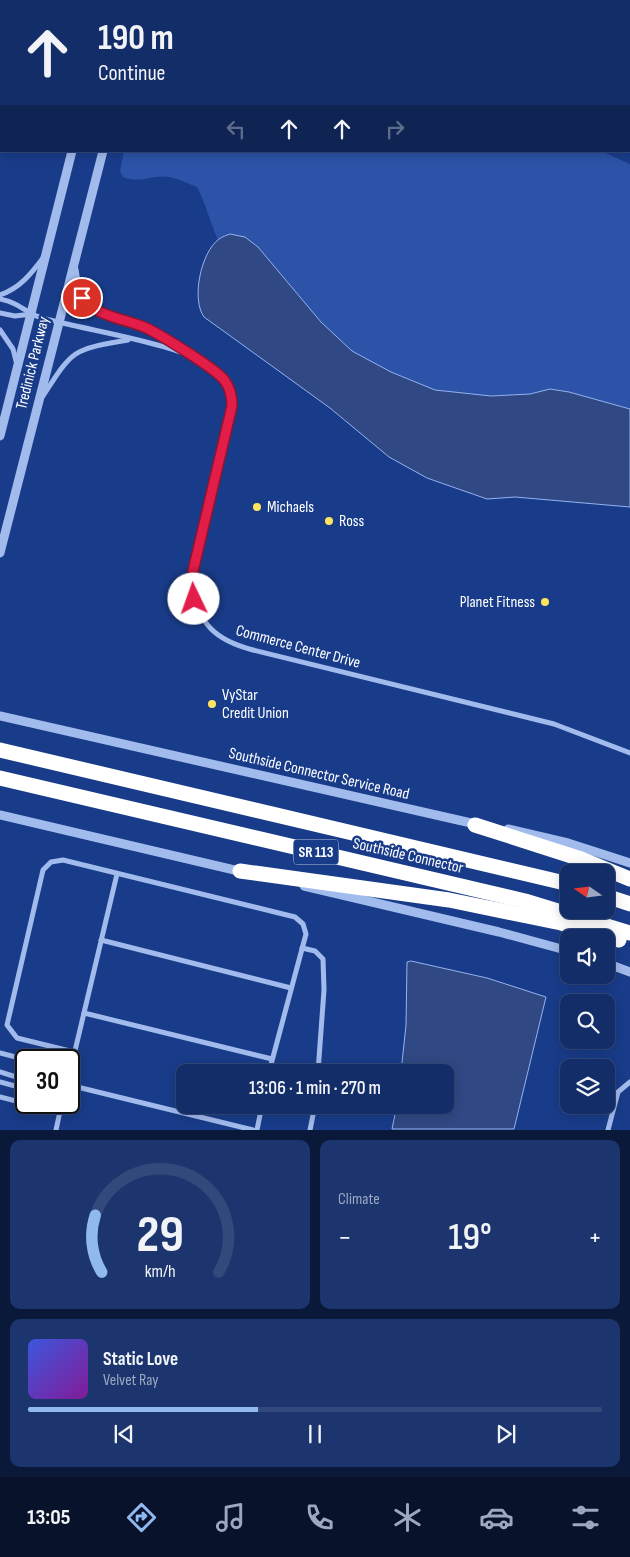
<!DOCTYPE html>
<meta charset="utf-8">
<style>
body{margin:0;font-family:"Sofia Sans Condensed",sans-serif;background:#1c356e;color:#f1f3f6;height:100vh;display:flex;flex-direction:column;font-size:19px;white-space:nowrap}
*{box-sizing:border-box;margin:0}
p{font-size:16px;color:#9da8c0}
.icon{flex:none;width:28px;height:28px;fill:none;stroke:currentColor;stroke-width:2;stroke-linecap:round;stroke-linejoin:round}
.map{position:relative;height:1130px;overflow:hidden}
.sheet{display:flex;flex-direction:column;gap:10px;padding:10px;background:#0a1939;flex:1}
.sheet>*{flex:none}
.guide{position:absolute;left:0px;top:0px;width:630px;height:152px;box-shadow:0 2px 12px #0003,0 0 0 1px #32497c;background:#132d68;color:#f1f3f6;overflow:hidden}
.needle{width:32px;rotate:284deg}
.buttons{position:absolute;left:560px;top:864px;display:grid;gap:10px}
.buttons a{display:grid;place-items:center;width:55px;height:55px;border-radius:10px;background:#132d68;box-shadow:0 2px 12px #0003,0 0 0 1px #32497c;font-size:25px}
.speed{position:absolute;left:15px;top:1049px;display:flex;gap:10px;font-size:25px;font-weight:700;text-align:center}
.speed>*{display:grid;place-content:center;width:65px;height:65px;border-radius:50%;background:#132d68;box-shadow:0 2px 12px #0003,0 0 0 1px #32497c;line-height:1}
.speed .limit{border:2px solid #111;border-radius:8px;background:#fff;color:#111}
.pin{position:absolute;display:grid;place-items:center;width:42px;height:42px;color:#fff;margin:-21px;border:2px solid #fff;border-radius:50%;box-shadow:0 1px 5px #0007}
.me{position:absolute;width:55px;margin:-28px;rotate:357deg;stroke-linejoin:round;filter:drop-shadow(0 0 4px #0008)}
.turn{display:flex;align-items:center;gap:18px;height:105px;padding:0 15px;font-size:22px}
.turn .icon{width:65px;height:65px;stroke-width:2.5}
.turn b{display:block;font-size:35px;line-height:42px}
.lanes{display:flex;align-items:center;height:48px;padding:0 15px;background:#0003;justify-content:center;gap:25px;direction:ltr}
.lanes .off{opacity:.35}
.big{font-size:38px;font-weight:600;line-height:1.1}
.sheet .widget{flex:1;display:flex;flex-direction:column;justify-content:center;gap:8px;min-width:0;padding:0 18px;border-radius:10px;background:#1c356e}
.sheet .dial{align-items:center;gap:0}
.dial svg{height:130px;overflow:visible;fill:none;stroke:#32497c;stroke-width:7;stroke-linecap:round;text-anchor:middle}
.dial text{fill:#f1f3f6;stroke:none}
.song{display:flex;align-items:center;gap:15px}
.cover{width:60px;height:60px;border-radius:8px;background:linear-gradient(135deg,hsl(230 70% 55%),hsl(290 70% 35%))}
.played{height:5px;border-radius:2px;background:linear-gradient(90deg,#90b9f0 40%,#32497c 40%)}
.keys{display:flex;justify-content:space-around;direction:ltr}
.heat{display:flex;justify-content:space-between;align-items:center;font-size:28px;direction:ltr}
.sheet .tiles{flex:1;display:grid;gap:10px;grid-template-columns:1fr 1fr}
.widget:last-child{grid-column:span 2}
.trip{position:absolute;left:176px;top:1064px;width:278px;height:50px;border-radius:10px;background:#132d68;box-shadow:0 2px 12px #0003,0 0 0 1px #32497c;font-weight:600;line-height:50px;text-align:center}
.dock{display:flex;height:80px;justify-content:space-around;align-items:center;background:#08122a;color:#9da8c0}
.dock .icon{width:35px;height:35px}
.dock .current{color:#90b9f0}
.dock b{font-size:22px;color:#f1f3f6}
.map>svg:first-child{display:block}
.green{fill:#2c53a8}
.water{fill:#304984;stroke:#95b3f0}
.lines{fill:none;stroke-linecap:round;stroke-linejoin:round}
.minor{stroke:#a2bbed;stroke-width:5}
.tertiary{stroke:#a2bbed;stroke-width:9}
.secondary{stroke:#cfdcfa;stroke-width:10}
.motorway{stroke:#fff;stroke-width:15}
.route-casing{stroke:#92132f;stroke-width:12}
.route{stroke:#e11d48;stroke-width:9}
.poi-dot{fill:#ffe55f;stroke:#193c8a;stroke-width:2}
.labels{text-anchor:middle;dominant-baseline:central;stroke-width:5;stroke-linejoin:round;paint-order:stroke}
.shield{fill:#193c8a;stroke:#bac4dc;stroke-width:1}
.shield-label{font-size:15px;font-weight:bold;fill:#fff}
.street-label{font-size:16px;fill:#fff;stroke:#193c8a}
.poi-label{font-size:16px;fill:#fff;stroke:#193c8a;text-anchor:start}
</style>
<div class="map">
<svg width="630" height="1130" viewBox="0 0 630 1130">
<rect width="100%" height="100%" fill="#193c8a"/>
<g class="green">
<polygon points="276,0 372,0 374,1 276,1"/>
<polygon points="585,0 586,1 462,1 462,0"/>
<path d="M124,151H601L630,164V409L569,392L551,389L530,394L491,396L435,390L391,372L352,351L321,322L258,247L230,234L218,240C210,222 206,204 197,187C189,184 179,179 170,177C150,174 142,184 123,177L120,171Z"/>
</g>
<g class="water">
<path d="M230,234L245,237L258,247L321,322L352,351L391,372L435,390L491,396L530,394L550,389L569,392L630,409V507L515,497L487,499L427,478L389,457L330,408L204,317C191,299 201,252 219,239C222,237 227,235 230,234Z"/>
<polygon points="411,961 487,978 546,997 514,1129 392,1129 397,1105 445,1105 445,1072 401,1072 406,1025 407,962"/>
</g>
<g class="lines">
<g class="minor">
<polyline points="417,1 418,0"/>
<polyline points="0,76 1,76"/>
<path d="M76,269C83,322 106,309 145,328C158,334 170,343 181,350"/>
<path d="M0,295C20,288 31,274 43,258"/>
<path d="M0,299C16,303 17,305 30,313C38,318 50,320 59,322C97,332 189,346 215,370C226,380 231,392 232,407L192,584C198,624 215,640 253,650L554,724L630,753"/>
<polyline points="0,313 15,316 32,314"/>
<polyline points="0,330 13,349 17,365"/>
<path d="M43,396C74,348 72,350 128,340"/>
<polyline points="101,940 291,988"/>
<polyline points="302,948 315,951 323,959 324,990 318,1072"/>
<polyline points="84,1013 272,1059"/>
<polyline points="74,1052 17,1038 7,1025 43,870 51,862 63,860 295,917 303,924 306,934 269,1072"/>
<polyline points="0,1053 27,1060"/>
<polyline points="0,1072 26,1080"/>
<polyline points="69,1076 117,874"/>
<polyline points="0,1082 26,1089"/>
<polyline points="69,1085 253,1130"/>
<polyline points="0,1097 24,1103 26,1094"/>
<polyline points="56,1130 62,1102"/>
<polyline points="257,1130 262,1105"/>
<polyline points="310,1130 315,1105"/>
<polyline points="608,1130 618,1092 630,1082"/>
</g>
<g class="tertiary">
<polyline points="114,1 115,0"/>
<polyline points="141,1 141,0"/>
<polyline points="0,436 72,151"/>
<polyline points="0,553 103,151"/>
<polyline points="0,716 480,825"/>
<polyline points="0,815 243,872"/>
<polyline points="508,829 568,843 630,863"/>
<polyline points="304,886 499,932 569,951"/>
<polyline points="606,963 630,972"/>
</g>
<g class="secondary">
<polyline points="401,0 403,1"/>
<polyline points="432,0 434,1"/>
<polyline points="629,123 630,123"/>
<polyline points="629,143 630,144"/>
</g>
<g class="motorway">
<polyline points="0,750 569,884"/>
<polyline points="0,778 525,901 630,933"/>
<polyline points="475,825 581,859 630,879"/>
<polyline points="240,871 449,900 561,923 619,940"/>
<polyline points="606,896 630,904"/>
</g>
</g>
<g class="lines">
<g class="route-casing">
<path id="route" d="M82,298C98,317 122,318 144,327C158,333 218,370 225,381C230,388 232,397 232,406L193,571L192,584L194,599"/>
</g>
<use href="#route" class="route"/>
</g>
<g class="poi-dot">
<circle cx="257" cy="507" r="5"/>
<circle cx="329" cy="521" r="5"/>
<circle cx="545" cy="602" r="5"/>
<circle cx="212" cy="704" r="5"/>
</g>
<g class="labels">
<rect class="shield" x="293.5" y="839.5" width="45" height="25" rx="4"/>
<g class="shield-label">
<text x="316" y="852">SR 113</text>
</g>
<g class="street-label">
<text transform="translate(33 363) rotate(-76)">Tredinick Parkway</text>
<text transform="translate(298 647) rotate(15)">Commerce Center Drive</text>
<text transform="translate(319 774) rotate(13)">Southside Connector Service Road</text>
<text transform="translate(408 856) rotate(13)">Southside Connector</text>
</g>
<g class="poi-label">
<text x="267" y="507">Michaels</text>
<text x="339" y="521">Ross</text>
<text x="535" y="602" text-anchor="end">Planet Fitness</text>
<text x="222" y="695">VyStar<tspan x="222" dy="18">Credit Union</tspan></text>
</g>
</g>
</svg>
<div class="buttons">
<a><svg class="needle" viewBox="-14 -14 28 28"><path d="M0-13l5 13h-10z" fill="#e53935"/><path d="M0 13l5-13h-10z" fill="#9da8c0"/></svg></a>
<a><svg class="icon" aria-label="sound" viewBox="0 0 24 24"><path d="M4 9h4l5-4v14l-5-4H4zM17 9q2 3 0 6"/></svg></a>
<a><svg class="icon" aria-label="search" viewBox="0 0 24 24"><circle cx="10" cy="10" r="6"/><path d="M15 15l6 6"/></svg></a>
<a><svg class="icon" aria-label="layers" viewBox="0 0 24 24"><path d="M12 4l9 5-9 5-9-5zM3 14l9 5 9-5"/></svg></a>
</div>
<div class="speed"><div class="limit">30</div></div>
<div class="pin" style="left:82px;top:298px;background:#d93025"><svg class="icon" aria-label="arrive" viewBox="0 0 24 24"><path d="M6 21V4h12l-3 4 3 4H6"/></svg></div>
<svg class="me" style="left:194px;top:599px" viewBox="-20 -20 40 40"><circle r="19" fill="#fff"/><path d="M0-13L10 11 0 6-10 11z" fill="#e11d48"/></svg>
<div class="trip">13:06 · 1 min · 270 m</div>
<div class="guide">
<div class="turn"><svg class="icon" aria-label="ahead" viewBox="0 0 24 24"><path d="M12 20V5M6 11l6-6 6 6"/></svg><div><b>190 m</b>Continue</div></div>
<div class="lanes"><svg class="icon off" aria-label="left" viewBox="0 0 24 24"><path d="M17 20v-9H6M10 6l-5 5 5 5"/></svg><svg class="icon" aria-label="ahead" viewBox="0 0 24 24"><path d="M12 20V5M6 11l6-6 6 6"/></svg><svg class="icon" aria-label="ahead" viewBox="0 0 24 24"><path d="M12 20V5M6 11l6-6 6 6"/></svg><svg class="icon off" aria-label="right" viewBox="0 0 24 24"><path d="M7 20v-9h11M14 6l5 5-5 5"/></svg></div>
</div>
</div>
<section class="sheet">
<div class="tiles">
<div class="widget dial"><svg viewBox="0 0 100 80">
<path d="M14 69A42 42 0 1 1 86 69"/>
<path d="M14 69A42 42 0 0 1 10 34" stroke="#90b9f0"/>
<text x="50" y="56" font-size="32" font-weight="700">29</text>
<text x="50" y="72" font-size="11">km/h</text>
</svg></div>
<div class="widget"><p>Climate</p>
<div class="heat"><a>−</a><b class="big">19°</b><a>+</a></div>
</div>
<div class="widget">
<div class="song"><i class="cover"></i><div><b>Static Love</b><p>Velvet Ray</p></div></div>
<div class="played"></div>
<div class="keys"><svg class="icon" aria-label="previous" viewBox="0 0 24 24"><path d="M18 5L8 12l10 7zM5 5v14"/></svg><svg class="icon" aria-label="pause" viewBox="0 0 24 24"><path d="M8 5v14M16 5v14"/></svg><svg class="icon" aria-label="next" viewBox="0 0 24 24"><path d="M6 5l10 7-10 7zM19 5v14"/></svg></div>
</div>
</div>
</section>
<nav class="dock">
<b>13:05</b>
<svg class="icon current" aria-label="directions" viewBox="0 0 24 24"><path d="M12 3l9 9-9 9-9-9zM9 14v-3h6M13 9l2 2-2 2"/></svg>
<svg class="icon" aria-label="music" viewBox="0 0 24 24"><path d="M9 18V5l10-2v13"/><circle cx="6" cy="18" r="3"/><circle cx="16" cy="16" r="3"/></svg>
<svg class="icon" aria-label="phone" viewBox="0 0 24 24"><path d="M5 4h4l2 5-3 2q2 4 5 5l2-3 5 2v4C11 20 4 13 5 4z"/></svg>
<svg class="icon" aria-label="climate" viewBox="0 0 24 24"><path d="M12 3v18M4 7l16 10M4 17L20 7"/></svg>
<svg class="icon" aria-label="car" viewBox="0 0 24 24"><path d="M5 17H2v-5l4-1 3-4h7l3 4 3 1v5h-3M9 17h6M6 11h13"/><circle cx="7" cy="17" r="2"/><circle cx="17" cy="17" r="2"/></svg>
<svg class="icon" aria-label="filters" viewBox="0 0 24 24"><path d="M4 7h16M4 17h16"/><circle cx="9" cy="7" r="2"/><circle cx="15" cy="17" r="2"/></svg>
</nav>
